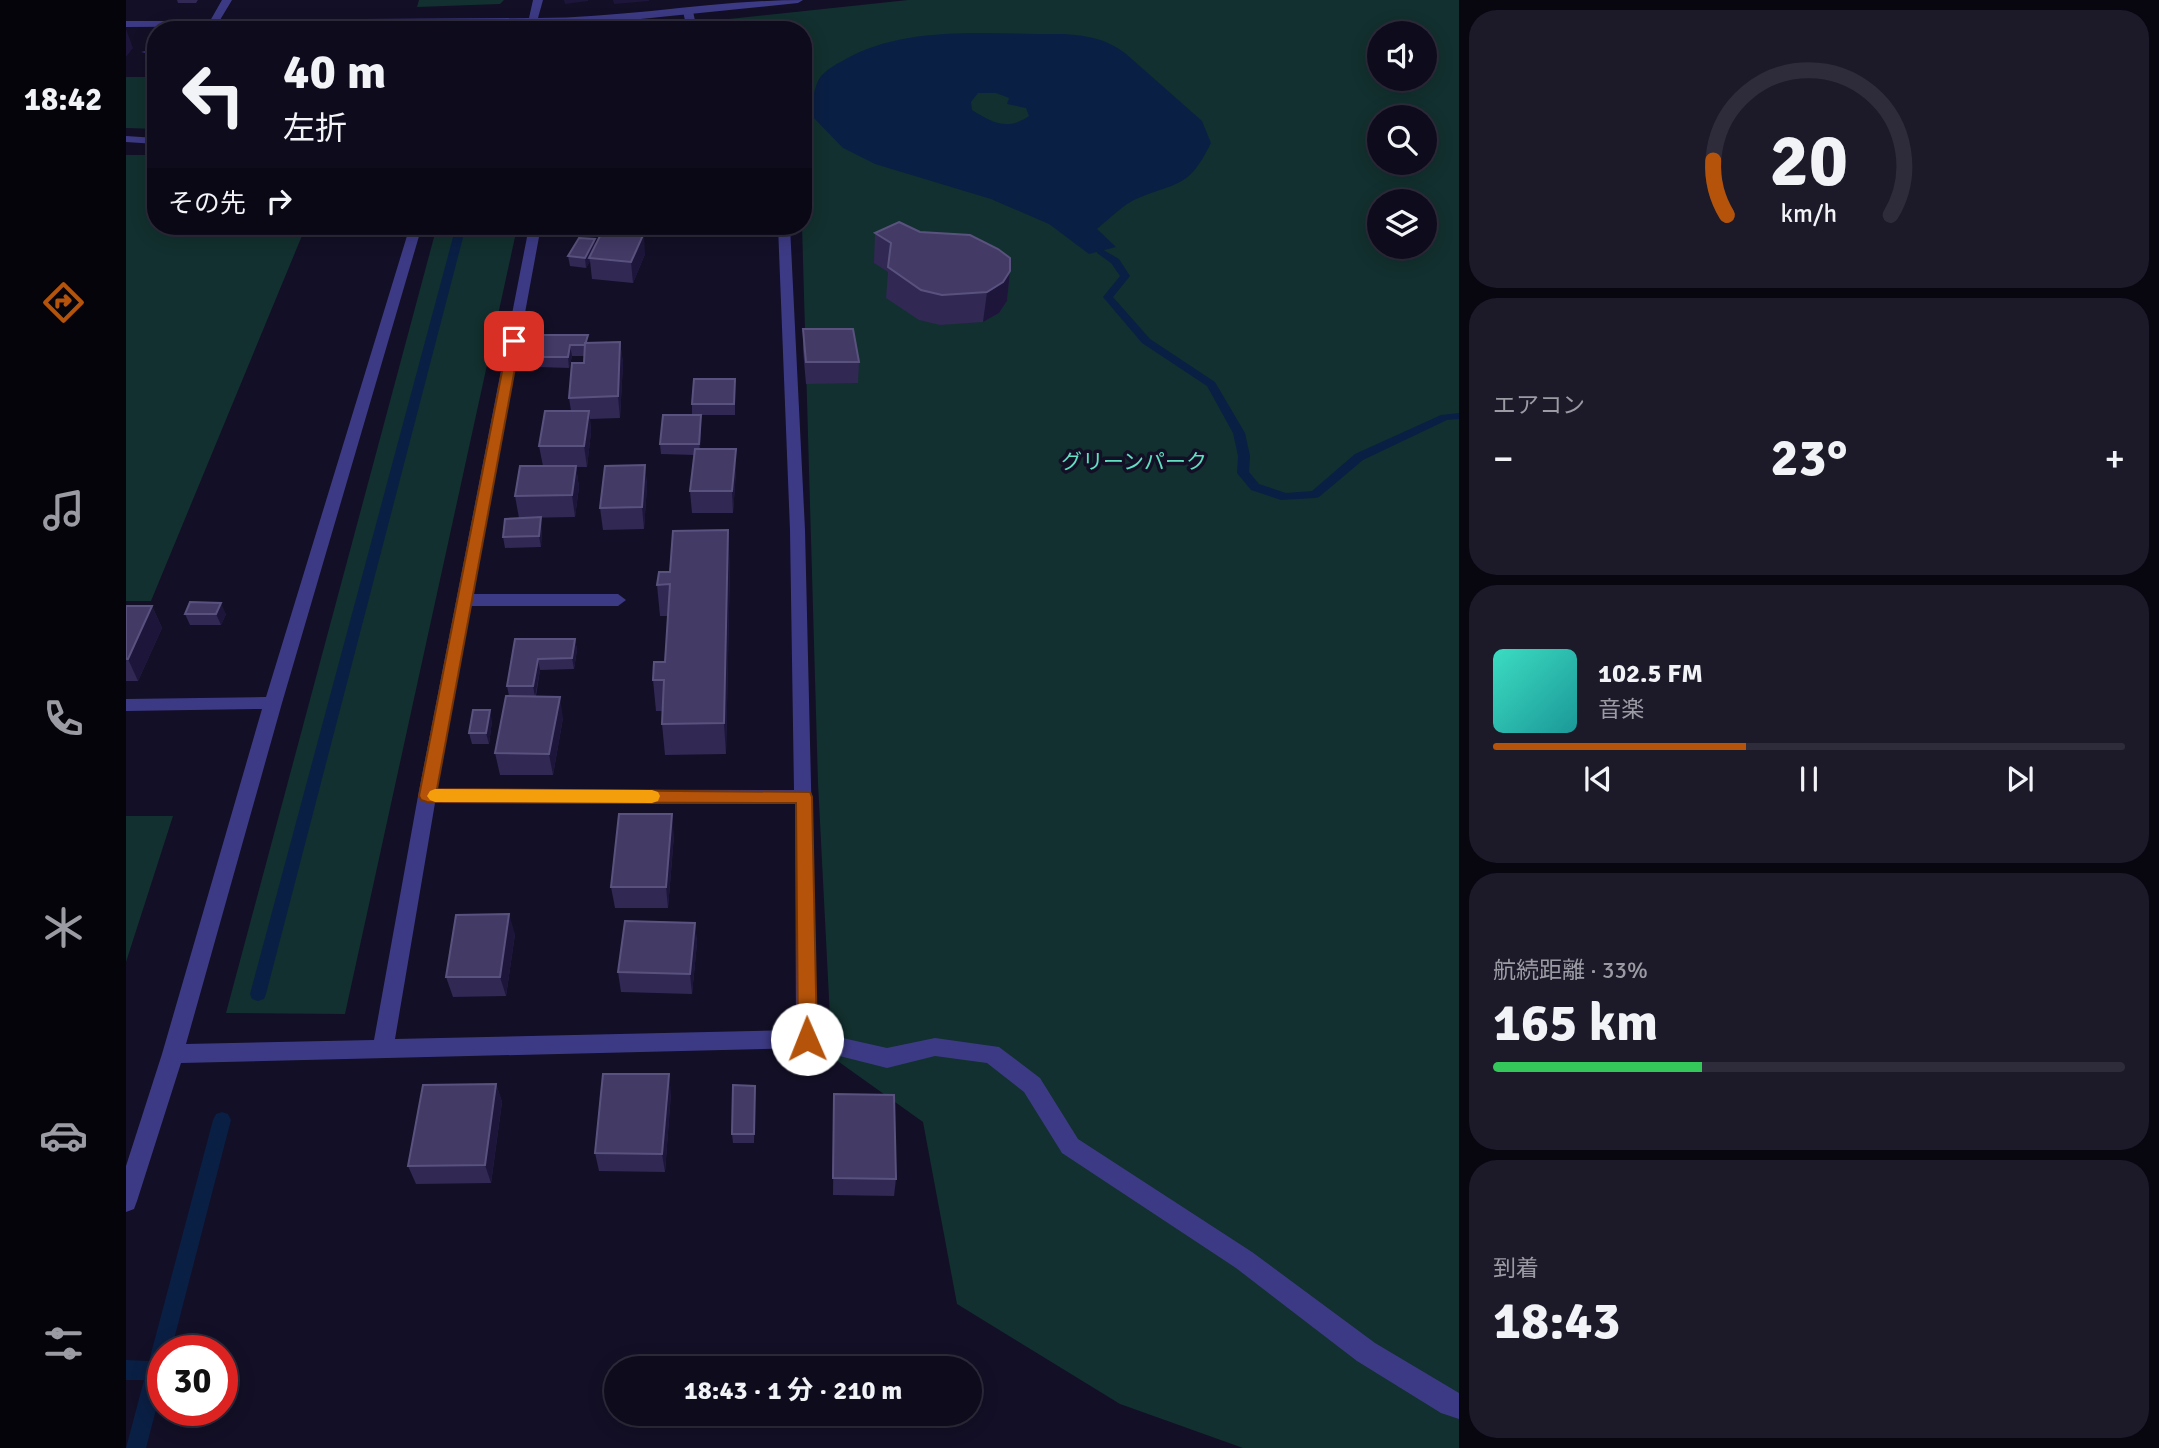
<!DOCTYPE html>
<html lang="ja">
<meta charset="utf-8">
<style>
body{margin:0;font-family:Signika,"Noto Sans JP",sans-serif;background:#1c1929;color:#f1f3f6;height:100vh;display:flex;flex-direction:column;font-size:26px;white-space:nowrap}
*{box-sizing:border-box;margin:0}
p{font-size:23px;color:#9b9ba3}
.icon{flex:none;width:38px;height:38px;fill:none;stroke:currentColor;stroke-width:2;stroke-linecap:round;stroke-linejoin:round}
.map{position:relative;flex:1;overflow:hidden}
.drawer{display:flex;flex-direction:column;gap:10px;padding:10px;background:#08060f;width:700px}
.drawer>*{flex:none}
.guide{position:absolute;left:21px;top:21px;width:665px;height:214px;border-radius:28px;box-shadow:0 4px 18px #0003,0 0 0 2px #2e2b3b;background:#0e0b1c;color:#f1f3f6;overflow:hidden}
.tools{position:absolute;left:1241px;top:21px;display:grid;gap:14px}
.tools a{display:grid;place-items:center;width:70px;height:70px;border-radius:50%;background:#0e0b1c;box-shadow:0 4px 18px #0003,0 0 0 2px #2e2b3b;font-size:35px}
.speed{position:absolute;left:21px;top:1335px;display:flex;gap:14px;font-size:35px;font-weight:700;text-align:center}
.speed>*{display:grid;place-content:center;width:91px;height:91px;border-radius:50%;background:#0e0b1c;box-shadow:0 4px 18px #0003,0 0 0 2px #2e2b3b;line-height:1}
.speed .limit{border:10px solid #d22;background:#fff;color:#111}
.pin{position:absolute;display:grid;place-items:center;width:60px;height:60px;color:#fff;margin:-30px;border-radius:14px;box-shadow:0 4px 10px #0006}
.me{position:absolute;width:77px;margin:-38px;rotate:359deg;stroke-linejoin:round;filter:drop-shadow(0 0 5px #0008)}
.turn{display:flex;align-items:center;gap:24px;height:147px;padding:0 21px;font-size:32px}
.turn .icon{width:91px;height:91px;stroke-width:2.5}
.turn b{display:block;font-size:49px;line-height:60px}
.then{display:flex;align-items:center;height:66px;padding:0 21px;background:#0003;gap:14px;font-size:26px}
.big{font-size:52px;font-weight:700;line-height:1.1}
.drawer .widget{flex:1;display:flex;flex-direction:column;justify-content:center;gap:10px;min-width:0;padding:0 24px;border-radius:28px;background:#1c1929}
.drawer .dial{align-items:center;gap:0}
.dial svg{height:182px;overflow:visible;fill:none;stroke:#2e2b3b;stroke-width:7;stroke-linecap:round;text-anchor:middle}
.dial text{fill:#f1f3f6;stroke:none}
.song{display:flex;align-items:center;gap:21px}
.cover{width:84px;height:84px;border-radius:10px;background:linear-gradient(135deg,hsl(170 70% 55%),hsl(180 70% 35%))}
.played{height:7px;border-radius:4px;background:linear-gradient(90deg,#b45309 40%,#2e2b3b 40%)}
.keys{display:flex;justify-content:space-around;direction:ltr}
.heat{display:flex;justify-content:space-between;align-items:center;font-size:38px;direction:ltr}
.charge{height:10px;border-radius:5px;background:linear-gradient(90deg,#34c759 33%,#2e2b3b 0)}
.trip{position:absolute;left:478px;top:1356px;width:378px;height:70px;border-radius:35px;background:#0e0b1c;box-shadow:0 4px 18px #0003,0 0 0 2px #2e2b3b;font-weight:700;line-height:70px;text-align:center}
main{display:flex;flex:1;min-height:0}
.menu{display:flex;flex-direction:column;width:126px;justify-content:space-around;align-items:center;background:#06040b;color:#9b9ba3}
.menu .icon{width:49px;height:49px}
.menu .on{color:#b45309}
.menu b{font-size:32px;color:#f1f3f6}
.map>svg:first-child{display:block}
.green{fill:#12302f;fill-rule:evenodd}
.water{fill:#0a1f44;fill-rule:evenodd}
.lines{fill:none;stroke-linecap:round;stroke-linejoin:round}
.stream{fill:#0a1f44;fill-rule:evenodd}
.lane{fill:#3d3a85;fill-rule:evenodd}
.street{fill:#3d3a85;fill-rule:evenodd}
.wall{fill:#312854}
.shaded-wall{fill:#1d163a}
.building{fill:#433a66;stroke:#5a527e;stroke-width:2}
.route{fill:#b45309;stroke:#753606;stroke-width:2}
.slow{fill:#f59e0b}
.labels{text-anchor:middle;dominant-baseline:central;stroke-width:7;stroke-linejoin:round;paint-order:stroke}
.park-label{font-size:21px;fill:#5fe0c0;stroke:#130f26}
</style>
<main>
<nav class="menu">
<b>18:42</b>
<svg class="icon on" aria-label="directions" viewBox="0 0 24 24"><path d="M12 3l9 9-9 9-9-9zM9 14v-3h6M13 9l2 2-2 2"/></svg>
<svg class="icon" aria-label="music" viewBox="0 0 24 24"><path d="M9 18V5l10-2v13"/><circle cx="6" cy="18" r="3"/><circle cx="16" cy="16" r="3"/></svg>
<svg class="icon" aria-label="phone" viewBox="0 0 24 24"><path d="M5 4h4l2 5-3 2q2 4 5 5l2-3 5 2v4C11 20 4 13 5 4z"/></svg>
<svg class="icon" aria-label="climate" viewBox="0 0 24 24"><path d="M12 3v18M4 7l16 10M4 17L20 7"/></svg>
<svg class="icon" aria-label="car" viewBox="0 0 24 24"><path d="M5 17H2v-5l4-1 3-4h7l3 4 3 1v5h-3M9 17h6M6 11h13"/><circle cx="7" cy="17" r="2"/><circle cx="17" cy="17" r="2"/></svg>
<svg class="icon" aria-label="filters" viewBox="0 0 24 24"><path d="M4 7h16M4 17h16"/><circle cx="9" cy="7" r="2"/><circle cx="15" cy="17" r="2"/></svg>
</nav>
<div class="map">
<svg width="1333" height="1448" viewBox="0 0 1333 1448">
<rect width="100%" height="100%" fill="#130f26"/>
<g class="green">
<polygon points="293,0 378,0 374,4 291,7"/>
<path d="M782,0H1333V1448H1117L994,1404L831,1304L797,1122L706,1057L692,783L676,226L677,30H499ZM1253,33H1298V79H1253ZM1253,117H1298V163H1253ZM1253,201H1298V247H1253Z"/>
<polygon points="0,77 30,77 30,129 0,128"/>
<polygon points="0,155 30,155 30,226 180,226 25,601 0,601"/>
<polygon points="311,226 391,228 219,1014 100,1013"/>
<polygon points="0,816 47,816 0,962"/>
</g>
<path class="water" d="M939,34C963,36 980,39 999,53L1076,121L1085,143C1062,189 1053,181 1010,199C997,205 983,219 971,229L990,247L963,254L923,224L865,199L749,164L717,148L686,116C687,103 687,90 693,79C698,71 710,64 718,60C781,23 869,35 939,34ZM852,93H870L883,98L881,104L900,108L903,116C881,131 867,123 846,110L845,102Z"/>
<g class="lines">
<g class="stream">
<polygon points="330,226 340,226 140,994 138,999 132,1001 126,999 124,994"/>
<polygon points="974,248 993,259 1004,276 987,297 1024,339 1089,382 1119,433 1124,456 1123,472 1133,484 1160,493 1186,491 1229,454 1315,415 1333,413 1333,419 1321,420 1237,460 1193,497 1189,498 1155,500 1125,490 1111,473 1112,456 1107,433 1081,386 1016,343 977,297 994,276 985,263 971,253 971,249"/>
<polygon points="96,1112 102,1114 105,1120 45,1351 37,1351 37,1383 20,1448 0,1448 18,1380 0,1380 0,1360 23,1361 87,1120 90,1114"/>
</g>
<g class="lane">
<polygon points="562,8 567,11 571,30 561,30 557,11"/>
<polygon points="30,49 30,55 15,52"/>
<polygon points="0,136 30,138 30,144 0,142"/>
<polygon points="338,594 492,594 500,600 492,606 338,606 330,600"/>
<polygon points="681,1030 761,1048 809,1038 873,1047 914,1078 952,1139 1126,1252 1249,1343 1333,1393 1333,1419 1315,1413 1231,1361 1110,1268 936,1153 898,1092 861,1063 809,1056 761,1068 674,1046 671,1039 674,1032"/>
</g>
<g class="street">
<path d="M96,0H106L94,20L403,18L407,0H417L412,18C501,18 588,0 677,0L672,3L465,24L0,27V21H84Z"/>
<path d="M284,226H296L156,703L60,1044L248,1040L292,796L401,237L400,226H412L413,237L311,789L668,790L664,530L652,226H664L679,530L691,1039L688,1046L681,1048L55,1063L11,1201L8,1209L0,1212V1166L36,1054L136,709L0,711V699L140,697ZM309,803L669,804L670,1030L269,1039Z"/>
</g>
</g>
<g class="wall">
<polygon points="51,0 72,0 70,3 52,3"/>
<polygon points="749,233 884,271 881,301 873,313 857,322 814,325 793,320 760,298 762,272 748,263"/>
<polygon points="469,246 519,254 507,283 466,279 464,261 460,268 444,266 442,256"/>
<polygon points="677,329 733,362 732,383 680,384 677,350"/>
<polygon points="415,335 463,343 494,342 497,363 494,418 464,419 465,432 461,467 450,467 453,487 449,517 393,518 389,496 417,466 413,446 445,411 443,398 458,363 458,356 446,356 443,368 412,367 410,357"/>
<polygon points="609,379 609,415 566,415 566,404"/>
<polygon points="575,426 574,449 610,471 607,513 566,513 564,491 568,455 535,454 534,444"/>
<polygon points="519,465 521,486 518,529 477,530 474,508"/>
<polygon points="416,528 415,547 379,548 377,537"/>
<polygon points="604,562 600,754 539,755 536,724 536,711 530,711 527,680 539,662 542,616 534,616 531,585 544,572"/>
<polygon points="0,606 26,606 36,628 12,681 0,681"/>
<polygon points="59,614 100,614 95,625 64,625"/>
<polygon points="389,639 449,639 451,650 448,669 414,670 410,696 437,718 427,775 374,775 369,753 383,696 381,686"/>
<polygon points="366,721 363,744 346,744 343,733"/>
<polygon points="548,835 542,908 489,908 485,887"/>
<polygon points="569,923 571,943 566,994 495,992 492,972"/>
<polygon points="389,934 380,996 327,997 320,977"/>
<polygon points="370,1084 376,1102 365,1183 290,1184 282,1166"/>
<polygon points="545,1093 539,1172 473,1171 469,1153"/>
<polygon points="708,1094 770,1179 768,1196 707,1195"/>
<polygon points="629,1095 628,1143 607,1143 606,1134"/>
</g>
<g class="shaded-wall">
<polygon points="438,0 462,0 462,1 439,4"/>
<polygon points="487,0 523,0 523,1 488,4"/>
<polygon points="0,29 7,48 0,57"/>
<polygon points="518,233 519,254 507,283 505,262"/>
<polygon points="469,239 470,250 463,258 464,261 460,268 459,258"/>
<polygon points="884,271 881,301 873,313 857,322 861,292"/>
<polygon points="494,342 497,363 494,418 492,396"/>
<polygon points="444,345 446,356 443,368 442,357"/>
<polygon points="463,411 465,432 461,467 458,446"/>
<polygon points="575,415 575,426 573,455 573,444"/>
<polygon points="610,449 610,471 607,513 606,491"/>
<polygon points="519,465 521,486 518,529 516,507"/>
<polygon points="450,466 453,487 449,517 446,495"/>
<polygon points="415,517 416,528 415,547 413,536"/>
<polygon points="602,530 604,562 600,754 598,723"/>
<polygon points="95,603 100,614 95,625 90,614"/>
<polygon points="26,606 36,628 12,681 2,659"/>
<polygon points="449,639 451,650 448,669 446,658"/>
<polygon points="412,659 414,670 409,697 407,686"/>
<polygon points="434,697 437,718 427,775 423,754"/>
<polygon points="364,710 366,721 363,744 360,733"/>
<polygon points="546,814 548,835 542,908 540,887"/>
<polygon points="383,914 389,934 380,996 374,977"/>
<polygon points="569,923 571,943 566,994 564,974"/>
<polygon points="543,1074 545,1093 539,1172 536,1154"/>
<polygon points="370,1084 376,1102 365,1183 359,1165"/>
</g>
<g class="building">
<polygon points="773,222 794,232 844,235 872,249 884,258 884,271 877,282 861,292 816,295 795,290 762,267 765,243 749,233"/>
<polygon points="477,230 518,233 505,262 463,258"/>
<polygon points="453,238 469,239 459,258 442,256"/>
<polygon points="677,329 727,329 733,362 680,362"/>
<polygon points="415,335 462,335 459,345 444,345 442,357 410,357"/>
<polygon points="494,342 492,396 443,398 446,363 458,363 459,343"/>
<polygon points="568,379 609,379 608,404 566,404"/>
<polygon points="419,411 463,411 458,446 413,446"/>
<polygon points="537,415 575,415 573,444 534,444"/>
<polygon points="569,449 610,449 606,491 564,491"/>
<polygon points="519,465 516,507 474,508 479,466"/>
<polygon points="394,466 450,466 446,495 389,496"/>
<polygon points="415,517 413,536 377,537 379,519"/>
<polygon points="602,530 598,723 536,724 538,680 527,680 528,662 539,662 544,584 531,585 533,572 544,572 547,531"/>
<polygon points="64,602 95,603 90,614 59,614"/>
<polygon points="0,606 26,606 2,659 0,659"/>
<polygon points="389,639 449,639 446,658 412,659 407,686 381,686"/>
<polygon points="380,696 434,697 423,754 369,753"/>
<polygon points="347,710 364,710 360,733 343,733"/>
<polygon points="493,814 546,814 540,887 485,887"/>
<polygon points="383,914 374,977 320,977 330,915"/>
<polygon points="499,921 569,923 564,974 492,972"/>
<polygon points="477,1074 543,1074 536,1154 469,1153"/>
<polygon points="370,1084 359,1165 282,1166 297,1085"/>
<polygon points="607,1085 629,1086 628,1134 606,1134"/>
<polygon points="708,1094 768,1095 770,1179 707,1178"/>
</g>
<polygon class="route" points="388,337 394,341 311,789 684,792 686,797 691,1039 688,1045 681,1047 674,1045 672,1039 670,803 301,802 295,800 293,796 382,341"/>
<polygon class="slow" points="309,789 526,790 532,792 534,796 532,801 526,803 309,802 304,800 301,796 304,791"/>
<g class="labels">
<g class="park-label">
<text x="1008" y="462">グリーンパーク</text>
</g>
</g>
</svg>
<div class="tools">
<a><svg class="icon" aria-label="sound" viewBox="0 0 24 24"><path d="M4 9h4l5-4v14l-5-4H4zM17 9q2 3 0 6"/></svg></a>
<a><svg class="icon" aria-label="search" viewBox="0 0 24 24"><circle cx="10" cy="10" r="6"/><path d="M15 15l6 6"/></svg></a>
<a><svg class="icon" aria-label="layers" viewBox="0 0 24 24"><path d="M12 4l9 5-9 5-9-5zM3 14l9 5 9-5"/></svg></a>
</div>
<div class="speed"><div class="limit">30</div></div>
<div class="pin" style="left:388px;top:341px;background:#d93025"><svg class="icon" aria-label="arrive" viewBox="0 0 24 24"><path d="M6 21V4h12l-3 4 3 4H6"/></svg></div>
<svg class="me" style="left:681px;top:1039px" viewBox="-20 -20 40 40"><circle r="19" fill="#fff"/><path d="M0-13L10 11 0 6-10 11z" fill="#b45309"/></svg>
<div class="trip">18:43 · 1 分 · 210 m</div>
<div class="guide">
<div class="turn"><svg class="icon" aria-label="left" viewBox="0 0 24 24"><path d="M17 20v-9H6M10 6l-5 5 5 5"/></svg><div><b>40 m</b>左折</div></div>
<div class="then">その先<svg class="icon" aria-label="right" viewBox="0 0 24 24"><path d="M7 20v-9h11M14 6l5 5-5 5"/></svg></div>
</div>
</div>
<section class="drawer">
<div class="widget dial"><svg viewBox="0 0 100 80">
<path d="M14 69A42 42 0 1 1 86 69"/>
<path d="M14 69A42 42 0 0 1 8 45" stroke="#b45309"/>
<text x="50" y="56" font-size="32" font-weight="700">20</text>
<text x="50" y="72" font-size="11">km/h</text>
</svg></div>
<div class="widget"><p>エアコン</p>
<div class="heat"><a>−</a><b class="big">23°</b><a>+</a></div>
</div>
<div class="widget">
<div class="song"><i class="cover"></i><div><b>102.5 FM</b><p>音楽</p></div></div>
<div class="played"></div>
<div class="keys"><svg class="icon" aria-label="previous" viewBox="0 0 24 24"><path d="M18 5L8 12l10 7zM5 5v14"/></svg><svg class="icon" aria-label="pause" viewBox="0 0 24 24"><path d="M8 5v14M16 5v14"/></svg><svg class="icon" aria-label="next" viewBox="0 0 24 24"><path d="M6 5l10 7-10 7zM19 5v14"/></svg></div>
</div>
<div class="widget"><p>航続距離 · 33%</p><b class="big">165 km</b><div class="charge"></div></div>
<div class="widget"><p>到着</p><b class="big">18:43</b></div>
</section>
</main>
